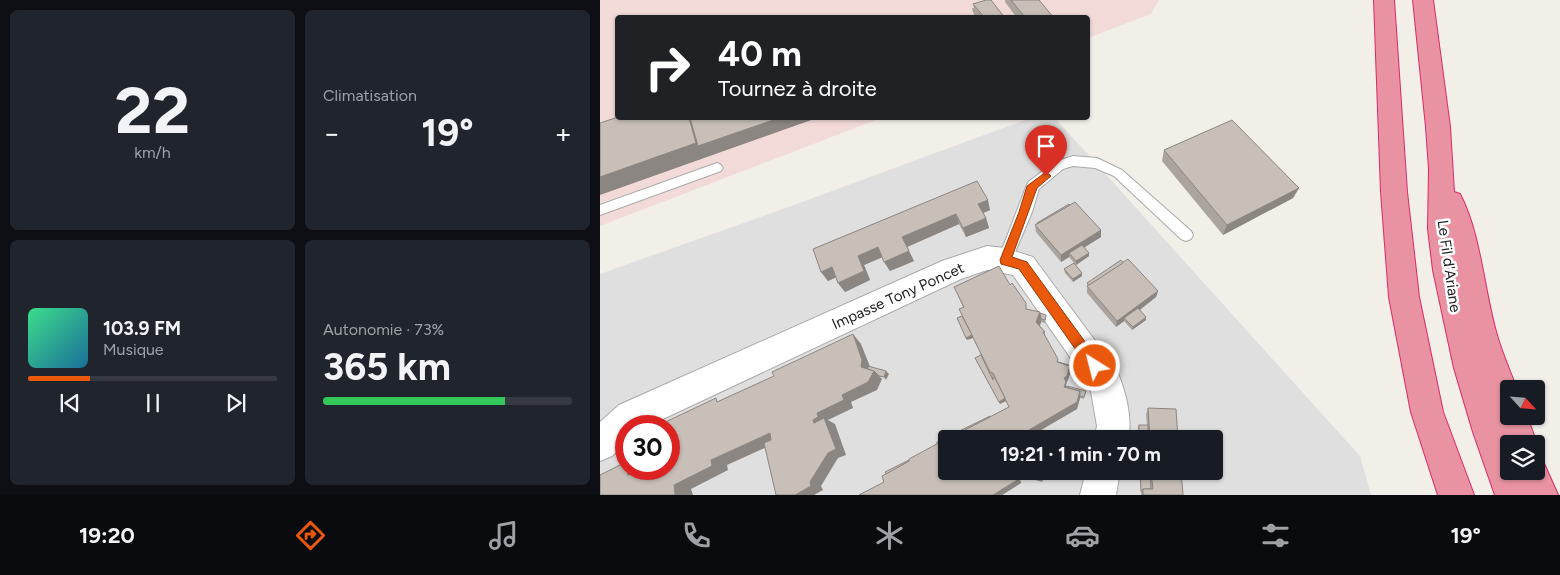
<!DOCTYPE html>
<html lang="fr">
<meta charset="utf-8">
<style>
body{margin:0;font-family:Figtree,sans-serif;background:#20242c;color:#f1f3f6;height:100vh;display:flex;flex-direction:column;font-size:19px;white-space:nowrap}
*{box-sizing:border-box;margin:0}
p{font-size:16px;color:#9ea1a6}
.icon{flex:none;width:28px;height:28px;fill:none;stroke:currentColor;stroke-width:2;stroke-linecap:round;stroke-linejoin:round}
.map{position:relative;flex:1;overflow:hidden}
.side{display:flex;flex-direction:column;gap:10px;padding:10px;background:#0d0f14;width:600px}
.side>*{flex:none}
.guide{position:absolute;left:15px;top:15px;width:475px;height:105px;border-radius:5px;box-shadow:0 1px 4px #0004;background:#202124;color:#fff;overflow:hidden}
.needle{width:32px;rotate:116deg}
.fabs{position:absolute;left:900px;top:380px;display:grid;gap:10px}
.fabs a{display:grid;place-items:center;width:45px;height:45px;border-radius:5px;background:#171b24;box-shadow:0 1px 4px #0004;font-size:25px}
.speed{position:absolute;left:15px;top:415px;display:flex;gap:10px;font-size:25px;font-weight:700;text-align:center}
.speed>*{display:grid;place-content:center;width:65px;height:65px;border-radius:50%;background:#171b24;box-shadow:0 1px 4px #0004;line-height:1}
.speed .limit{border:8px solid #d22;background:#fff;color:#111}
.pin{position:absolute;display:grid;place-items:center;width:42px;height:42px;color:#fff;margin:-51px -21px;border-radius:50% 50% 50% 0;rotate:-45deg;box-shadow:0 0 5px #0007}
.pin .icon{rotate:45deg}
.me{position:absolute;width:55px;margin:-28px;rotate:324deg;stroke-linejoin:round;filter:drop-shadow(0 0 4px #0008)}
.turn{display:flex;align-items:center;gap:18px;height:105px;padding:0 20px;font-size:22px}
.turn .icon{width:65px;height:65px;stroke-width:2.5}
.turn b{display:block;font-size:35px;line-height:42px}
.big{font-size:38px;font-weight:700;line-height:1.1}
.side .widget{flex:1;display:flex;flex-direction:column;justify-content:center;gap:8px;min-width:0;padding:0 18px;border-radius:8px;background:#20242c}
.side .dial{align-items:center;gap:0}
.dial b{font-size:65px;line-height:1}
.song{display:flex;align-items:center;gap:15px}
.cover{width:60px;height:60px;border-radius:8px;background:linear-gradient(135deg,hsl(150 70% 55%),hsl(200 70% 35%))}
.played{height:5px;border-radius:2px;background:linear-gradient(90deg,#ea580c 25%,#363941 25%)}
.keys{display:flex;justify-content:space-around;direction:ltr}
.heat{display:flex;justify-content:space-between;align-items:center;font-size:28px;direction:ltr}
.charge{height:8px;border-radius:4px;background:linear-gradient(90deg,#34c759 73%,#363941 0)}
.side .tiles{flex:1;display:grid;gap:10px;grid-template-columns:repeat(2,1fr)}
.trip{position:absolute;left:338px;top:430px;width:285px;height:50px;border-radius:5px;background:#171b24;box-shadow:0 1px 4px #0004;font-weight:700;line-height:50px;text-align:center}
.dock{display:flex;height:80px;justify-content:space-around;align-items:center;background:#090b0e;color:#9ea1a6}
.dock .icon{width:35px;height:35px}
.dock .selected{color:#ea580c}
.dock b{font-size:22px;color:#f1f3f6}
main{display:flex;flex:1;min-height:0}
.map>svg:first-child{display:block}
.residential{fill:#e0dfdf;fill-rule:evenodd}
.commercial{fill:#f2dad9}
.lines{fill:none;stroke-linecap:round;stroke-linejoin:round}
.lane-casing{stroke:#a9a9a9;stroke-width:2}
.street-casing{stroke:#a9a9a9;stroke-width:2}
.highway-casing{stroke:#dc2a67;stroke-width:2}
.lane{fill:#fff;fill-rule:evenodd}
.street{fill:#fff;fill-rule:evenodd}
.highway{fill:#e892a2;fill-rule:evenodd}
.wall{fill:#aba49e}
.shaded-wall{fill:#8b8681}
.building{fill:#c7bfb8;stroke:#8b8681}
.route{fill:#ea580c;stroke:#983908}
.labels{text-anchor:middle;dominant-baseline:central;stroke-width:5;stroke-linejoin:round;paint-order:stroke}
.street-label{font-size:15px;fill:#222;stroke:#fff}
</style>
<main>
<section class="side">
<div class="tiles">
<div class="widget dial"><b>22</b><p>km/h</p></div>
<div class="widget"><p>Climatisation</p>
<div class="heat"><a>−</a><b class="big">19°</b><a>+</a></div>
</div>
<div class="widget">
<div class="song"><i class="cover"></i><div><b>103.9 FM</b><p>Musique</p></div></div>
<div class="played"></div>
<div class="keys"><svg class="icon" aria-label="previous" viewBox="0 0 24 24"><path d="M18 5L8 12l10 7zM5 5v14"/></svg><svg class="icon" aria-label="pause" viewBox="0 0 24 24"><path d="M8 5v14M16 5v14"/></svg><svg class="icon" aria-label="next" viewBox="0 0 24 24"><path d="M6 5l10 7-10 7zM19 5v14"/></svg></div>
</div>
<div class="widget"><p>Autonomie · 73%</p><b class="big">365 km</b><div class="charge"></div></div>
</div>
</section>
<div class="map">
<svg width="960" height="495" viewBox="0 0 960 495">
<rect width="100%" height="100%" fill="#f2efe9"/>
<path class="residential" d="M430,118H455L760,456L771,495H0V274L194,205ZM26,426H69V469H26ZM346,439H614V471H346Z"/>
<polygon class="commercial" points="0,0 559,0 551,14 488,38 488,18 18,18 18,118 281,118 0,226"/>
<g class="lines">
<g class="lane-casing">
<g id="lane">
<polygon points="473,156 497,158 522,170 591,231 593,235 591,239 586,241 581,239 514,176 495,168 473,166 463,169 439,189 432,212 410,264 405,266 400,264 398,260 428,182 455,162"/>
<polygon points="117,163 121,165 123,168 121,171 0,215 0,205"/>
</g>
</g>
<g class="street-casing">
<g id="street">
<path d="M387,246L405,248L433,257L516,369C525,389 533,417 528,439H494L497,426L490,386L413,275L387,270L361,279L48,426H26V443L12,456L0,461V422L19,405L342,261Z"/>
<polygon points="486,471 520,471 516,495 480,495"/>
</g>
</g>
<g class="highway-casing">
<g id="highway">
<polygon points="774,0 794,0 807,192 819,297 843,412 874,495 838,495 811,412 789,297 781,192"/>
<path d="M813,0H833L850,127L854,192L860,194C881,234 884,291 897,335C902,353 910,371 917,389H909V416H927L937,444L936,446V444H909V471H936V456L942,459L958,495H895L873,432L854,368L833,270L828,229L829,169L826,127Z"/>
</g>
</g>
<use href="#lane" class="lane"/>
<use href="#street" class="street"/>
<use href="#highway" class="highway"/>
</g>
<g class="wall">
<polygon points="405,0 439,0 454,18 417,18 405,2"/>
<polygon points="373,4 405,18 376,18 373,12 372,8 374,8"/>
<polygon points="564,150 699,188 693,198 623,235 562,161"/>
<polygon points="377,181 390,210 383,213 386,218 389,228 366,237 359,224 307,247 314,261 290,271 282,257 264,265 270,280 245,292 238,283 236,277 228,281 221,272"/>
<polygon points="435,225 501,230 501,237 484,247 489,256 476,265 469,257 461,262 436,232"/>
<polygon points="464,269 482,273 482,276 473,282 465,273"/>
<polygon points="487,283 558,291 556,297 540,310 546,320 532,330 524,321 516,327 487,293"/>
<polygon points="410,285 428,310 440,313 446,318 445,323 441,322 440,326 445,332 445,337 458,362 476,367 474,374 470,374 466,385 466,387 486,391 484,399 480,398 477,409 431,435 346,471 441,471 440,473 444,474 444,476 442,482 421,476 419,477 421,483 402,495 259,495 284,482 390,417 409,407 406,401 400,404 375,358 381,355 373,338 367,340 357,318 362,316 363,307 354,287"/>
<polygon points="548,408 578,439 538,439 538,426 539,425 547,425 546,414"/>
<polygon points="540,471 581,471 583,495 541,495"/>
</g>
<g class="shaded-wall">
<polygon points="89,118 217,118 0,195 0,177"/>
<polygon points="699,188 693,198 623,235 627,225"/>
<polygon points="388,200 390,210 381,214 378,204"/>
<polygon points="356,214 359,224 307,247 314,261 290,271 284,262 302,237"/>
<polygon points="386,218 389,228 366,237 363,228"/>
<polygon points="501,230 501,237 471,256 469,253 469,257 461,262 461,255"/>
<polygon points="278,247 283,257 264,265 270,280 245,292 238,283 258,256"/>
<polygon points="489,253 489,256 476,265 476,261"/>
<polygon points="232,267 239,276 228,281 221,272"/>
<polygon points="482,273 482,276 473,282 473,279"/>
<polygon points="558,291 556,297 526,320 524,318 524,321 516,327 517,321"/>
<polygon points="440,312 441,322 438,331 436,322"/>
<polygon points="546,317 546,320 532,330 533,327"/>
<polygon points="253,334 261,344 271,369 270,374 261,367"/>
<polygon points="372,335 373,338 367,340 366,338"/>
<polygon points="470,366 470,374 466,385 467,389 465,392 464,378"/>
<polygon points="274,371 282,379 277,390 251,402 253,408 228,420 235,424 246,455 238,458 221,486 223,490 214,495 195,495 210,482 214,423 213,420 217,413"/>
<polygon points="286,371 289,374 286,380 284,377"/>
<polygon points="480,391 480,398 477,409 431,436 429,430"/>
<polygon points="405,398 406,401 400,404 399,402"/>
<polygon points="170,433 180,441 127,465 128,470 91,489 93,495 75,495 74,485 111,460"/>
<polygon points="27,469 46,469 28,475"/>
<polygon points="418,471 428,471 420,475 421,476 419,477 421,483 402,495 393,495"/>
</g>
<g class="building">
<polygon points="386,0 391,0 405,18 385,18 373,4"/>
<polygon points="411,0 439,0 454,18 419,18 424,16"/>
<polygon points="18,117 89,118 96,143 0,177 0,123"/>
<polygon points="90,118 179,118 98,146"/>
<polygon points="632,120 699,188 627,225 564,150"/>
<polygon points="377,181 388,200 378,204 386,218 363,228 356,214 302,237 309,251 284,262 278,247 258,256 264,271 238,283 232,267 221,272 213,249"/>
<polygon points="475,202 501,230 461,255 435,225"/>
<polygon points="469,204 470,205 437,224 437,223"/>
<polygon points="482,245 489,253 476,261 469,253"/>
<polygon points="528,259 558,291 517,321 487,286"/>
<polygon points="521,260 523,263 489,285 487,283"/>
<polygon points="474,263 482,273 473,279 464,269"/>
<polygon points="399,266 410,285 412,283 426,303 426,309 440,312 436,322 445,332 443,332 458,359 457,362 470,366 467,376 464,378 466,382 464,387 480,391 477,402 429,430 433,439 347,439 409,407 393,373 390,372 359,309 364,307 354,287"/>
<polygon points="538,308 546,317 533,327 524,318"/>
<polygon points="440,313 446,315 445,320 441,319"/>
<polygon points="362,316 372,335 366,338 357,318"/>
<polygon points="253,334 262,360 261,367 274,371 268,382 242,395 244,400 217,413 218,417 213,420 214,423 224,418 236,449 228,453 210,482 211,486 195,495 176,495 164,443 171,440 170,433 111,460 112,466 74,485 75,495 0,495 0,475 26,462 28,475 40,469 69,469 69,426 57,426 116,398 117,402 174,376 172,372"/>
<polygon points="381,355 393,380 392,378 395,378 405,398 399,402 375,358"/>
<polygon points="458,362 476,367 474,372 470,372 470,366"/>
<polygon points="268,366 286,371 284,377 279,376 274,371 268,369"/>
<polygon points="467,386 486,391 484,397 480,396 480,391 466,387"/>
<polygon points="548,408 576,409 578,439 550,439"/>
<polygon points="390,416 390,417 337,444 337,442"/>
<rect x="539" y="425" width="9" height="14"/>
<polygon points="346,439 346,471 418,471 416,473 419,479 393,495 259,495 284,482 282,476 309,461 309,459"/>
<polygon points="309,460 309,461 286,474 285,472"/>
<polygon points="425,471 436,471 444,474 442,481 420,475"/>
<polygon points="540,471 550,471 551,489 543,489 541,491"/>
<polygon points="551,471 581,471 583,495 543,495 543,489 553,489"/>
</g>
<polygon class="route" points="446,172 451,176 437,188 412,257 427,262 499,361 501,366 499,370 495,372 490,370 419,269 401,264 400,260 419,212 427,186"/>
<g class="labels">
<g class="street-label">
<text transform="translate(849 266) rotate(82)">Le Fil d'Ariane</text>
<text transform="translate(298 296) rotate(-24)">Impasse Tony Poncet</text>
</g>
</g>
</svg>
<div class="fabs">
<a><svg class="needle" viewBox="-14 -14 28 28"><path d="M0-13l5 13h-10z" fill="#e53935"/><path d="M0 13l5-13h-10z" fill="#9ea1a6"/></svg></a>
<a><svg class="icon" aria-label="layers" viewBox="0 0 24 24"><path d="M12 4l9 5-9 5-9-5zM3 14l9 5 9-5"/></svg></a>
</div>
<div class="speed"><div class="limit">30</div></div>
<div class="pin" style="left:446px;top:176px;background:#d93025"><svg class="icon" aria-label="arrive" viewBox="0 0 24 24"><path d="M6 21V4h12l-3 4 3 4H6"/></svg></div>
<svg class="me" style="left:495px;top:366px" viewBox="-20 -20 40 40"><circle r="17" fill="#ea580c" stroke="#fff" stroke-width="3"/><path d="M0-11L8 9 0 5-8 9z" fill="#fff"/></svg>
<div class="trip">19:21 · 1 min · 70 m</div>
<div class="guide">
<div class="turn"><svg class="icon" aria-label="right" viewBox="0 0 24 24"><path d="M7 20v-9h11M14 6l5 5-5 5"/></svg><div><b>40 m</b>Tournez à droite</div></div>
</div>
</div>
</main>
<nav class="dock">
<b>19:20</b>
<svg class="icon selected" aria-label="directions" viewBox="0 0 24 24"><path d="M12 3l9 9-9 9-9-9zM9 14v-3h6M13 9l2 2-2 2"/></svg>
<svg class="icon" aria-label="music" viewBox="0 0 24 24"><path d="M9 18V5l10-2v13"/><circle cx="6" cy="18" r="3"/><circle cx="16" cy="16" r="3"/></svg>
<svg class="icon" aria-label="phone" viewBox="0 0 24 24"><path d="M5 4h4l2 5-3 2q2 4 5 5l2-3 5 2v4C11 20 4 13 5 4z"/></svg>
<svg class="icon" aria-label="climate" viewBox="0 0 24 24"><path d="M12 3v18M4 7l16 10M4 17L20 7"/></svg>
<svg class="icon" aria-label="car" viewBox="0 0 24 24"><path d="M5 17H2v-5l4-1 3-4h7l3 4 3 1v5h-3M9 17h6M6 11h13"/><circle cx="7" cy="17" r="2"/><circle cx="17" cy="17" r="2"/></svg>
<svg class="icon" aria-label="filters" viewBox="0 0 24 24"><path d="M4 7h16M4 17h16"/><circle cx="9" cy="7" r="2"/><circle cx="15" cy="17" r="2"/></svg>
<b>19°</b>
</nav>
